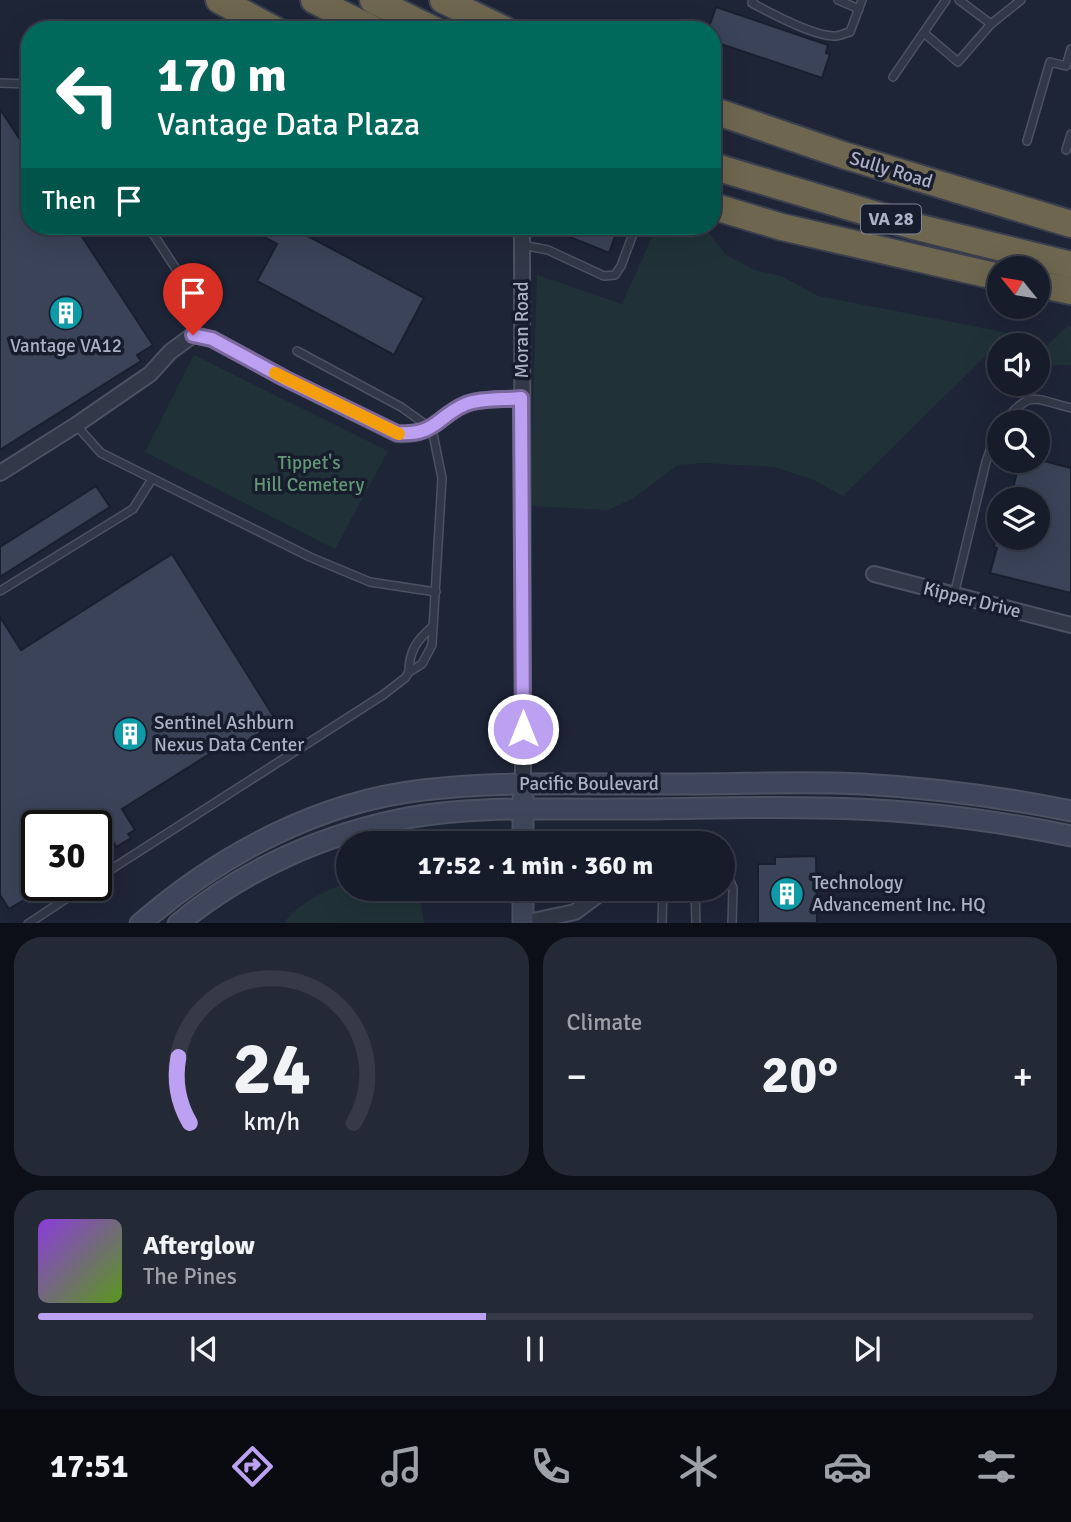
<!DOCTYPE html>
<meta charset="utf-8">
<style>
body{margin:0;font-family:Signika,sans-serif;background:#232935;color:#f1f3f6;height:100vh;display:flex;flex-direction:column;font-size:26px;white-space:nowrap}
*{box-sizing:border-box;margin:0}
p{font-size:23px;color:#9ea1a8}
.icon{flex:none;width:38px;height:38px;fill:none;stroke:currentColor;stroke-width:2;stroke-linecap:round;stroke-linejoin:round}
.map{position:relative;height:923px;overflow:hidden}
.sheet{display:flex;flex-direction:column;gap:14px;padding:14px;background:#0c0f17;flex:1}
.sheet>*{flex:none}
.banner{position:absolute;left:21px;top:21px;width:700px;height:214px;border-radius:28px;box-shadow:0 7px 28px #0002,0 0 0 2px #353a46;background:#00695c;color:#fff;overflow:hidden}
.needle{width:46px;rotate:300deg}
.fabs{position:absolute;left:987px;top:256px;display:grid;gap:14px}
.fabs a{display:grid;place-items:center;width:63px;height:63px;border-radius:50%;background:#161c29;box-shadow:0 7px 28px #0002,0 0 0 2px #353a46;font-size:35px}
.speed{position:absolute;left:21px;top:810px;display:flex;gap:14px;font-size:35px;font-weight:700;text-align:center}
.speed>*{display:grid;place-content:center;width:91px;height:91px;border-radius:50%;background:#161c29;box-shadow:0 7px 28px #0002,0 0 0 2px #353a46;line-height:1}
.speed .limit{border:4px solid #111;border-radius:10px;background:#fff;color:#111}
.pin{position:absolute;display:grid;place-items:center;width:60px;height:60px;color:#fff;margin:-72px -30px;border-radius:50% 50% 50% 0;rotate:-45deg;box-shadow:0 0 7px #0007}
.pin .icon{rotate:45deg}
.me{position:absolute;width:77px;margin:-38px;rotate:0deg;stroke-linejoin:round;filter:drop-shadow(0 0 5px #0008)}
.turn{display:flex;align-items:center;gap:24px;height:147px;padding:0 21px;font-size:32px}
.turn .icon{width:91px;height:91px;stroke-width:2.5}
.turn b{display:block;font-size:49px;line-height:60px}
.then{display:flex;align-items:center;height:66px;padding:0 21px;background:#0003;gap:14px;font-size:26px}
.big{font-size:52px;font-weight:700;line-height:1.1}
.sheet .widget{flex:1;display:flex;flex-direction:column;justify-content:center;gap:10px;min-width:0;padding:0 24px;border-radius:28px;background:#232935}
.sheet .dial{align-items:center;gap:0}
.dial svg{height:182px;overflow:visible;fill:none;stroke:#353a46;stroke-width:7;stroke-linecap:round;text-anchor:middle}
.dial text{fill:#f1f3f6;stroke:none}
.song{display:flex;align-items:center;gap:21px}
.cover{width:84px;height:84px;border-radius:10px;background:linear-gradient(135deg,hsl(270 70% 55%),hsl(90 70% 35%))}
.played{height:7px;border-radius:4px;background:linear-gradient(90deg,#bca0f2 45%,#353a46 45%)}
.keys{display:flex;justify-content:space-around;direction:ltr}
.heat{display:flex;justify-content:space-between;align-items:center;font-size:38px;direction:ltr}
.sheet .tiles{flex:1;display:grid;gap:14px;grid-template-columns:1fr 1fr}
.widget:last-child{grid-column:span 2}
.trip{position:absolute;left:336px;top:831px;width:399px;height:70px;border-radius:35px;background:#161c29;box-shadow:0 7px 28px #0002,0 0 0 2px #353a46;font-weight:700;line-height:70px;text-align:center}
.dock{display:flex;height:112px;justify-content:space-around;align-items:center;background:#090b10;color:#9ea1a8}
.dock .icon{width:49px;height:49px}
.dock .active{color:#bca0f2}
.dock b{font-size:32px;color:#f1f3f6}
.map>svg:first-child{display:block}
.green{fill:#203238}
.building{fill:#3a4358;stroke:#191f2e;stroke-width:2}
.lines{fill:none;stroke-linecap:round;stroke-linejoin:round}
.lane-casing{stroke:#4c5263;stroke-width:10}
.street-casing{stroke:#4c5263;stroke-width:18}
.secondary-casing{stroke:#4c5263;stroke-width:23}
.highway-casing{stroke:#393f4f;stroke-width:30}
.lane{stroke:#323847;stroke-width:7}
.street{stroke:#323847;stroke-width:14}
.secondary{stroke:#3f465b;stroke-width:19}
.highway{stroke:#6e664e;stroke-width:26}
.route-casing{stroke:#7a689d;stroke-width:18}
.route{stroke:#bca0f2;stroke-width:12}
.slow{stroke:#f59e0b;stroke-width:12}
.labels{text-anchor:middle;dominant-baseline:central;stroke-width:7;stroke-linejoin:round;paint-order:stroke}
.shield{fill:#171d2c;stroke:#7f8597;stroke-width:2}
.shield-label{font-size:18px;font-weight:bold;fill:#abb2c5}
.street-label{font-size:19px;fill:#abb2c5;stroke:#171d2c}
.poi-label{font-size:19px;fill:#abb2c5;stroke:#171d2c;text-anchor:start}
.park-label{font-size:19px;fill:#629675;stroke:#171d2c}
</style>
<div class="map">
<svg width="1071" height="924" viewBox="0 0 1071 924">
<rect width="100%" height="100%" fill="#1e2537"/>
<g class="green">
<polygon points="657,226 703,226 726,255 757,271 781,276 818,296 1009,333 843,496 812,479 774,467 704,463 677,465 634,498 608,510 530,506 537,275 622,304"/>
<polygon points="1068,326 1071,327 1071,365 1038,365 1038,354"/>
<polygon points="194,355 388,451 335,549 145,452"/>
<path d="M348,883V889H418L424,923H284C299,903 325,890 348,883Z"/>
</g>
<g class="building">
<polygon points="716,7 828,45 826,53 830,54 822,78 712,41 712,30 708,30"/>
<polygon points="0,109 30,155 30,226 75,226 153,345 137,355 141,361 0,450"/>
<polygon points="244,226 289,226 424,298 394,355 257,281 277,244"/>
<polygon points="543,226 604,226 617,231 609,253"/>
<polygon points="1020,460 1040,460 1071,468 1071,593 990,573 997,548 994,547 996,537 1038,537 1038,499 1006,499 1009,487 1013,488"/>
<polygon points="96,486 110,507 0,577 0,547"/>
<polygon points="172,554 277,722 229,753 224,745 122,809 135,830 128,834 131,838 116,847 114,843 96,854 96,826 37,826 37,892 9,909 0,895 0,617 21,650"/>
<polygon points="816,856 817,923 758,923 758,864 775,864 775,857"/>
</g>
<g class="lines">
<g class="lane-casing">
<g id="lane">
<path d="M753,0L752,3C772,14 811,35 833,36C838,37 845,33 850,32L862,0"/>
<polyline points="838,0 859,9"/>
<polyline points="991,24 1021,0"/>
<polyline points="924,33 958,62 991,24 959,0"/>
<polyline points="893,77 946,0"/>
<polyline points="0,83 30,84"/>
<polyline points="1027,141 1050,62 1066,66 1071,49"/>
<polyline points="1066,150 1071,134"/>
<polyline points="148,226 193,295 193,335"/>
<polyline points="522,245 548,250 604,276 615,275 621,266 636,226"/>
<path d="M1003,422C1032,390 1031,398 1071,408"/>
<polyline points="76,425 101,453 310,557 370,582 436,592"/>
<polyline points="0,591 133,509 152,479"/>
<polyline points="954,595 986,462 999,425"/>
<path d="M409,672C409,651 417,640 432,627"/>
<polyline points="723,874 727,874 733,888 732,924"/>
<polyline points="96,879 383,695 405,678 409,672 422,664 432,645 442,478 432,429 401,407 297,351"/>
<polyline points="695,889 696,924"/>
<polyline points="28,924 85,886"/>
<polyline points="662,924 663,889"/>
</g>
</g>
<g class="street-casing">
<g id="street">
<polyline points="522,237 523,783"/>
<path d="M0,473L76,425L150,374L170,352L193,335L212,339L284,378L397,434C436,436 437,416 466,404C482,398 504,400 521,398"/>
<polyline points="874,574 1071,625"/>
<polyline points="523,923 575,912 606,889"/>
</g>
</g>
<g class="secondary-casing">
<g id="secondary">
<polyline points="523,844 523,799"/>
<polyline points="523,889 523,924"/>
<path d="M140,924C219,855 318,802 423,790C511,780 599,785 687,784C745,784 804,781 862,784C932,788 1002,797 1071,811"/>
<path d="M178,924C243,870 324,834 407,818C477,805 551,810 623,809C688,809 754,806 819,808C903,809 989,819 1071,836"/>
</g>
</g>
<g class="highway-casing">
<g id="highway">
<polyline points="219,0 275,30"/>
<polyline points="314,0 374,30"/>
<polyline points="373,0 434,30"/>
<polyline points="443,0 505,30"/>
<polyline points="712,110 843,155 1071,224"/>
<polyline points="712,166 917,227 1071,265"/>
<polyline points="712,206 782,227 999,277"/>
<polyline points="1038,284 1071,291"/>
</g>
</g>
<use href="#lane" class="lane"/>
<use href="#street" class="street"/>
<use href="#secondary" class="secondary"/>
<use href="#highway" class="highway"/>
</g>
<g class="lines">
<g class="route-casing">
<path id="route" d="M193,335L212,339L284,378L397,433C436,436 437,416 466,404C482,398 504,400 521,398L523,729"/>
</g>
<use href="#route" class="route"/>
<polyline class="slow" points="275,373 399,434"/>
</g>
<defs>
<g id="building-disc" transform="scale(1.75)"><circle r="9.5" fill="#0f9aa8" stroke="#171d2c"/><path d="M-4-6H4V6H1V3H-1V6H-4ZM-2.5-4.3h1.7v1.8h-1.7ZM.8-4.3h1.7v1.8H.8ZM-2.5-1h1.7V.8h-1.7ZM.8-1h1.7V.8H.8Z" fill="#fff"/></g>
</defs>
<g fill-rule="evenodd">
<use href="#building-disc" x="66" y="313"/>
<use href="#building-disc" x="130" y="734"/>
<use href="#building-disc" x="787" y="894"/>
</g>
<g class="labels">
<rect class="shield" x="861" y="204.5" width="60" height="29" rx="5"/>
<g class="shield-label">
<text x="891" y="219">VA 28</text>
</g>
<g class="street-label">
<text transform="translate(891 170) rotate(17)">Sully Road</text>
<text transform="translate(522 330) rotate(-90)">Moran Road</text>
<text transform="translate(972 600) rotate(14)">Kipper Drive</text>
<text x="589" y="784">Pacific Boulevard</text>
</g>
<g class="poi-label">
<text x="66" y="346" text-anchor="middle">Vantage VA12</text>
<text x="154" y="723">Sentinel Ashburn<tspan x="154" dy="22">Nexus Data Center</tspan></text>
<text x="812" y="883">Technology<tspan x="812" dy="22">Advancement Inc. HQ</tspan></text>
</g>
<g class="park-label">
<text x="309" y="463">Tippet's<tspan x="309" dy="22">Hill Cemetery</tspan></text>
</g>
</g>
</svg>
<div class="fabs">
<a><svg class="needle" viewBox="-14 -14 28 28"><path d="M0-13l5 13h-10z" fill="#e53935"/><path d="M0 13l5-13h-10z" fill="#9ea1a8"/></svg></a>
<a><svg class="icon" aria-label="sound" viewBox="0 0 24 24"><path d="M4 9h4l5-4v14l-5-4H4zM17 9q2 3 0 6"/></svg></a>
<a><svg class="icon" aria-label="search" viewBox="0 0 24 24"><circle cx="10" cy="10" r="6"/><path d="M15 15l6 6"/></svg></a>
<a><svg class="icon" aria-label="layers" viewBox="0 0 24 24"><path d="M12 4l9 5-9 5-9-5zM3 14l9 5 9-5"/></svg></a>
</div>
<div class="speed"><div class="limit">30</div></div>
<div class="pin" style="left:193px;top:335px;background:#d93025"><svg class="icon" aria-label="arrive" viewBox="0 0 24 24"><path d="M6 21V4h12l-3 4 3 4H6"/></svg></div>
<svg class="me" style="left:523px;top:729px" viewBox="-20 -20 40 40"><circle r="17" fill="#bca0f2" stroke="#fff" stroke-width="3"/><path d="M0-11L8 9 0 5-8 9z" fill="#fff"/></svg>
<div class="trip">17:52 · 1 min · 360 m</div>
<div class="banner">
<div class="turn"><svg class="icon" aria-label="left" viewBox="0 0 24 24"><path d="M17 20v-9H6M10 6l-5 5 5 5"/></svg><div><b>170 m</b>Vantage Data Plaza</div></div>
<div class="then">Then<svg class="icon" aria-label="arrive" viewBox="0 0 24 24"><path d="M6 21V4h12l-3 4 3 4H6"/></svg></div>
</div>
</div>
<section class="sheet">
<div class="tiles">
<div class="widget dial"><svg viewBox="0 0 100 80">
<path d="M14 69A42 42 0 1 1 86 69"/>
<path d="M14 69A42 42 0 0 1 9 40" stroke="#bca0f2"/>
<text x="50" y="56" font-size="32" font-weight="700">24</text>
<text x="50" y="72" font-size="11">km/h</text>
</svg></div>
<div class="widget"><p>Climate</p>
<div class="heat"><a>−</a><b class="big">20°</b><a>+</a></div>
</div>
<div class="widget">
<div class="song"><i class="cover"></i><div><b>Afterglow</b><p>The Pines</p></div></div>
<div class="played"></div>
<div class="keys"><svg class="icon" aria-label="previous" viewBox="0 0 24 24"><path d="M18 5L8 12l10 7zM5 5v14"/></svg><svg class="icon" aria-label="pause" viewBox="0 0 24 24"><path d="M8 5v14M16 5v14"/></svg><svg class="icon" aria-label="next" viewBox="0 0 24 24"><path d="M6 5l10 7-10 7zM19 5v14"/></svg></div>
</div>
</div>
</section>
<nav class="dock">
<b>17:51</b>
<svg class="icon active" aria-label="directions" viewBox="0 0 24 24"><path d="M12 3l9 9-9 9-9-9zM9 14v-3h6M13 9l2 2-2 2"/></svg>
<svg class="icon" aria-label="music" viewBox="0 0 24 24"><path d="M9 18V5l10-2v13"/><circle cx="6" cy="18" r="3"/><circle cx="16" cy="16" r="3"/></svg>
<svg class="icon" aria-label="phone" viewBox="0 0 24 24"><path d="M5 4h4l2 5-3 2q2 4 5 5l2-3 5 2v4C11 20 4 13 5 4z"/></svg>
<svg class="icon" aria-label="climate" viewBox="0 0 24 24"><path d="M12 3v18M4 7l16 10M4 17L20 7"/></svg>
<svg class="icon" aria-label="car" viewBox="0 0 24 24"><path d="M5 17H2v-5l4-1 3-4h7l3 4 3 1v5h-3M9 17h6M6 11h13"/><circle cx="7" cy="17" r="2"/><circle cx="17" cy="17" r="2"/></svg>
<svg class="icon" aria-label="filters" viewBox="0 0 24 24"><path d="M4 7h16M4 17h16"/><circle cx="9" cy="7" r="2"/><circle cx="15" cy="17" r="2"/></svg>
</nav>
